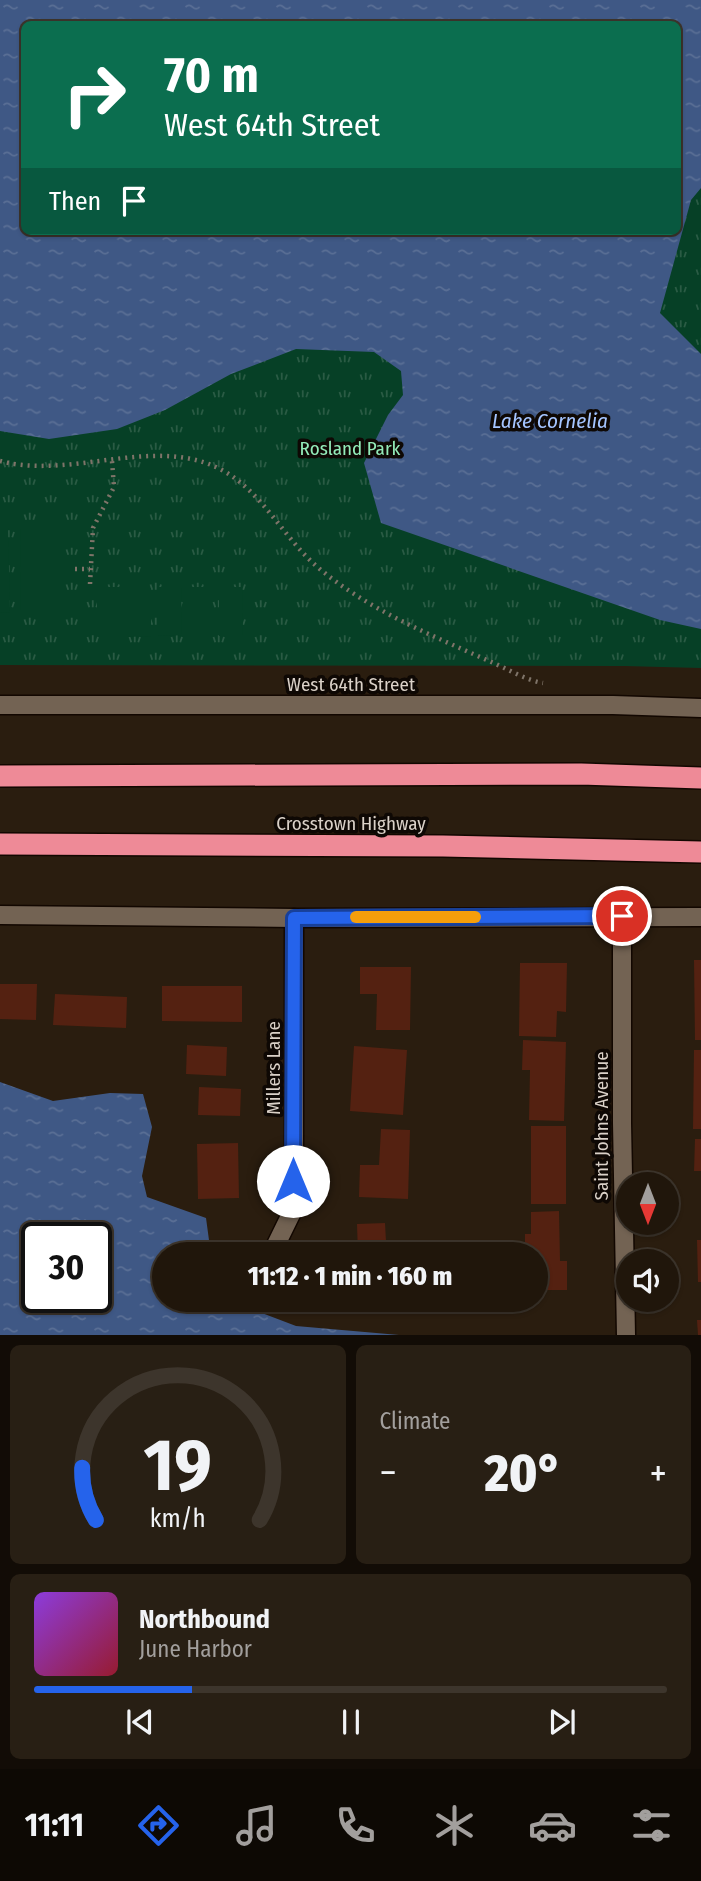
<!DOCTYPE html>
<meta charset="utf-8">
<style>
body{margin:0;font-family:"Fira Sans Condensed",sans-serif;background:#281f14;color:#f1f3f6;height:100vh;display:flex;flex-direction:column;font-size:26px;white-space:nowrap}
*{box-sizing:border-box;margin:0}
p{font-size:23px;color:#a29f9d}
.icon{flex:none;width:38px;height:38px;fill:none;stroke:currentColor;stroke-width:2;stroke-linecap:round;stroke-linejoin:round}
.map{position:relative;height:1335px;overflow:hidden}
.panel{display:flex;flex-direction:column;gap:10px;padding:10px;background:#120c06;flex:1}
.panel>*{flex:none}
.banner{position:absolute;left:21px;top:21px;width:660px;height:214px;border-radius:10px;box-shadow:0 2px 5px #0004,0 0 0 2px #3d352c;background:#0b6e4f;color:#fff;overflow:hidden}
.needle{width:46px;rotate:180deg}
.tools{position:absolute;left:616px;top:1172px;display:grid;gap:14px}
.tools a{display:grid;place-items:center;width:63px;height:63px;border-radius:50%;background:#20160b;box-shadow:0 2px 5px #0004,0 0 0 2px #3d352c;font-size:35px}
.speed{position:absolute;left:21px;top:1222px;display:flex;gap:14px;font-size:35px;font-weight:700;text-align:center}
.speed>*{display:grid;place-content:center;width:91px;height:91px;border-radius:50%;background:#20160b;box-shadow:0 2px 5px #0004,0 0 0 2px #3d352c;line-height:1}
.speed .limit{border:4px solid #111;border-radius:10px;background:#fff;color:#111}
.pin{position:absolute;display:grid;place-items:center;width:60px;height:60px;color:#fff;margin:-30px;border:4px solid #fff;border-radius:50%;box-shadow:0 2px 7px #0007}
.me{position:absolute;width:77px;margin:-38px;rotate:0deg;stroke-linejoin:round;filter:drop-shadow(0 0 5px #0008)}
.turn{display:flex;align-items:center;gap:24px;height:147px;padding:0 28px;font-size:32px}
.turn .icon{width:91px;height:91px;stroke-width:2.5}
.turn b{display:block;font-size:49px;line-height:60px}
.then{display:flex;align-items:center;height:66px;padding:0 28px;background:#0003;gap:14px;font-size:26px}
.big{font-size:52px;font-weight:800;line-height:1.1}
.panel .widget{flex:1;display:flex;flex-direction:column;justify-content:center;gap:10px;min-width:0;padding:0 24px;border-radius:10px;background:#281f14}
.panel .dial{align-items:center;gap:0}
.dial svg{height:182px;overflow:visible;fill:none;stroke:#3d352c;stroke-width:7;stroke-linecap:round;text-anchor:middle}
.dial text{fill:#f1f3f6;stroke:none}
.song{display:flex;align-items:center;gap:21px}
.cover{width:84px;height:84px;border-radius:10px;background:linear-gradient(135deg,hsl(270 70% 55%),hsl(350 70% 35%))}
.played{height:7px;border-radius:4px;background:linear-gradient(90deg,#2563eb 25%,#3d352c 25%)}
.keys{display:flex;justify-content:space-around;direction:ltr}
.heat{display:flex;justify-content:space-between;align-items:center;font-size:38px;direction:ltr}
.panel .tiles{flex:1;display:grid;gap:10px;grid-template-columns:1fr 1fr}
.widget:last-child{grid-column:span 2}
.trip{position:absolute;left:152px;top:1242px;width:396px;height:70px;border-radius:35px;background:#20160b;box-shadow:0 2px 5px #0004,0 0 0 2px #3d352c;font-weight:800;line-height:70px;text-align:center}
.menu{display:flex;height:112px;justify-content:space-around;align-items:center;background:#0d0904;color:#a29f9d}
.menu .icon{width:49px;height:49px}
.menu .current{color:#2563eb}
.menu b{font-size:32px;color:#f1f3f6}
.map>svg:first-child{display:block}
.park{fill:url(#park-tufts);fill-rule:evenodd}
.pitch{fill:#064026}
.water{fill:url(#water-ripples);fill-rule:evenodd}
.building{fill:#542111}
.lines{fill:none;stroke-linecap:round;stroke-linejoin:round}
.minor-casing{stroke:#120700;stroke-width:21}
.highway-casing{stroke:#120700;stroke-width:24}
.path{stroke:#7f7469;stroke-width:4.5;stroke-dasharray:2 5;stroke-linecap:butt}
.minor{stroke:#736353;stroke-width:18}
.highway{stroke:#ee8a97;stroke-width:21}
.route-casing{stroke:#184099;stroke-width:18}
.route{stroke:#2563eb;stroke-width:12}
.slow{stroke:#f59e0b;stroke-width:12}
.labels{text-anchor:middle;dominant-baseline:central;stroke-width:7;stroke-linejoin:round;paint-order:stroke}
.park-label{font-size:19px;fill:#93ebb9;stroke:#0e0804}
.street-label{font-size:19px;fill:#dad1c8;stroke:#0e0804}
.water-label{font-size:21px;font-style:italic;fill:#a5c5ff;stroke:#0e0804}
</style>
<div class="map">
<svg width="701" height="1335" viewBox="0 0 701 1335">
<defs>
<pattern id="park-tufts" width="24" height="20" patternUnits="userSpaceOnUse" patternTransform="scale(1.75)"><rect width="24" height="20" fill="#064026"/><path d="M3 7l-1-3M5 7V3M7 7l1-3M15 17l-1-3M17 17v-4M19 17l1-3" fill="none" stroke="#2a5b44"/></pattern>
<pattern id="water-ripples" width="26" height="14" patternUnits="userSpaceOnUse" patternTransform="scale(1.75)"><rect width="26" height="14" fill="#3f5885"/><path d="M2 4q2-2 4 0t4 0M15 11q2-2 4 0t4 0" fill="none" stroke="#5a6f95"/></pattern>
</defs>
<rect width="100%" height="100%" fill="#2a1d0f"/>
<path class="park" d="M0,0H701V668L625,666L0,665ZM24,24H677V231H24Z"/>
<g class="pitch">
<polygon points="0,527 8,527 10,612 0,613"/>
<polygon points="20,527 60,527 60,612 21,612"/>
<rect x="97" y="587" width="23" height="49"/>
<polygon points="158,587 181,587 182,635 158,636"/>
<rect x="189" y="587" width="23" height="49"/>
<polygon points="219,587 242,587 243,636 219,636"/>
<polygon points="128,588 151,588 151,636 128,637"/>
</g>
<g class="water">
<path d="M0,0H701V188L691,200L660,313L701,354V629L660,620L381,523L364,463L388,415L403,395L401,371L374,352L296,349L231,374L165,410L117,429L49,439L0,431ZM24,24H677V231H24Z"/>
<path d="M0,1082L53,1101L110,1093L143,1094L152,1127L142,1176L147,1197L206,1218L211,1255H164V1300H237L246,1307L296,1326L399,1335H0ZM96,1237V1297H37V1237Z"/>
</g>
<g class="building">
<polygon points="694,960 701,960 701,1040 695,1040"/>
<polygon points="520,963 567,963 566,1012 557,1011 556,1037 519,1036"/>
<polygon points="360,967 411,967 410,1030 376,1030 377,994 360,994"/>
<polygon points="0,984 37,984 36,1020 0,1019"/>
<polygon points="162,986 242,986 242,1022 162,1021"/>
<polygon points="55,994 127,997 126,1028 53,1025"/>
<polygon points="523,1040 566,1042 564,1121 529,1120 530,1070 522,1070"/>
<polygon points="187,1045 227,1047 226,1076 186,1074"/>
<polygon points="354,1046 407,1050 403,1115 350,1111"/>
<polygon points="694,1050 701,1050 701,1129 693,1129"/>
<polygon points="199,1087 241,1089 240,1116 198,1115"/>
<rect x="531" y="1126" width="35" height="78"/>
<polygon points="381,1129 410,1130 408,1199 359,1197 360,1165 379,1165"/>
<polygon points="695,1139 701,1139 701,1171 694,1171"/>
<polygon points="238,1143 239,1198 198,1199 197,1144"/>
<polygon points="559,1211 560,1261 567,1261 567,1290 536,1290 536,1255 525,1255 525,1234 531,1234 531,1212"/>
<polygon points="385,1223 386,1241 419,1241 420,1255 358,1255 357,1224"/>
<polygon points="697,1240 701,1240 701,1282 698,1282"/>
<polygon points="697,1320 701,1320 701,1335 698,1335"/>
</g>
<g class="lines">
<g class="minor-casing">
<g id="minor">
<polyline points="0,705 613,705 701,708"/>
<polyline points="0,915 294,918 701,917"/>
<polyline points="622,916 622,1123 626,1335"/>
<polyline points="271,1255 294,1208 294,918"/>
</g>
</g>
<g class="highway-casing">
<g id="highway">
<polyline points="0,776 581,774 701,778"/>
<polyline points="0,844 443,846 701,852"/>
</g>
</g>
<g class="path">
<path d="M0,461C71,480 154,435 220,469C263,491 284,540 321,570C371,611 431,635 489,661C506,668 525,680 543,683"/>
<polyline points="75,569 90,569"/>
<polyline points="90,584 93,528 114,487 112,461"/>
</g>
<use href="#minor" class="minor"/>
<use href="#highway" class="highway"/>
</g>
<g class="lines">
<g class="route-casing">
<polyline id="route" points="293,1181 294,918 622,916"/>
</g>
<use href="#route" class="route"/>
<polyline class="slow" points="356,917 475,917"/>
</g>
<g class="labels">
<g class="park-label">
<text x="350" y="448">Rosland Park</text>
</g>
<g class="street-label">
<text x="351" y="684">West 64th Street</text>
<text x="351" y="823">Crosstown Highway</text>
<text transform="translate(273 1068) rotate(-90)">Millers Lane</text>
<text transform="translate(601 1126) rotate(-90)">Saint Johns Avenue</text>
</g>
<g class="water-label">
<text x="550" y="421">Lake Cornelia</text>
</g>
</g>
</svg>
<div class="tools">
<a><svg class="needle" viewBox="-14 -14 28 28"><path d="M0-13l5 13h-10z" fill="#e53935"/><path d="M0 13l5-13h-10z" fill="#a29f9d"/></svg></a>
<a><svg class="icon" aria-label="sound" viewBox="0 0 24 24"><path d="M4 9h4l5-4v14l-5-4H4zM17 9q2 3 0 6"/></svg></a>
</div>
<div class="speed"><div class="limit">30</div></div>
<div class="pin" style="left:622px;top:916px;background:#d93025"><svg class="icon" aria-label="arrive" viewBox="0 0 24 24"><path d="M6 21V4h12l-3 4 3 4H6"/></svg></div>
<svg class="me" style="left:293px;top:1181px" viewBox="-20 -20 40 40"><circle r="19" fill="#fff"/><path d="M0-13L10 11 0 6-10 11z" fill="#2563eb"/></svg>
<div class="trip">11:12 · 1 min · 160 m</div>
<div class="banner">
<div class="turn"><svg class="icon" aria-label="right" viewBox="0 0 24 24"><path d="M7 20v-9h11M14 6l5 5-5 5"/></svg><div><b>70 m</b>West 64th Street</div></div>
<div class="then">Then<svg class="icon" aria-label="arrive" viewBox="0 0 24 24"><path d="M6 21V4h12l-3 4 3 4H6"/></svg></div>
</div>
</div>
<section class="panel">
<div class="tiles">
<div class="widget dial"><svg viewBox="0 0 100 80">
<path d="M14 69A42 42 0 1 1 86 69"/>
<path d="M14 69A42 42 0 0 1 8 46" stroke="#2563eb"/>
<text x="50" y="56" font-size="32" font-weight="700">19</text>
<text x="50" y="72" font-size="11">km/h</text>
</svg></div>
<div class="widget"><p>Climate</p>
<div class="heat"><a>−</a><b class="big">20°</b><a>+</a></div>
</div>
<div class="widget">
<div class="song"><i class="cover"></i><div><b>Northbound</b><p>June Harbor</p></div></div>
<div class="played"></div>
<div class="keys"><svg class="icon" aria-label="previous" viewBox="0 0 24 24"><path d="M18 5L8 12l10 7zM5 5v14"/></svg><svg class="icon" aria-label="pause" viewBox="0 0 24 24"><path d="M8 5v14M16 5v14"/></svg><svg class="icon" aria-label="next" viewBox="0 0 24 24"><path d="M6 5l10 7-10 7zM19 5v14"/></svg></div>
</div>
</div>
</section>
<nav class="menu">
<b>11:11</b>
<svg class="icon current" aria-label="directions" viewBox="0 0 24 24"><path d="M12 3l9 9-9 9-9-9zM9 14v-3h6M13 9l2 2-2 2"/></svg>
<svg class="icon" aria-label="music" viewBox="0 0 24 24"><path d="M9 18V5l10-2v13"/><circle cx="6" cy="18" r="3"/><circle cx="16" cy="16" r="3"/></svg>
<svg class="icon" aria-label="phone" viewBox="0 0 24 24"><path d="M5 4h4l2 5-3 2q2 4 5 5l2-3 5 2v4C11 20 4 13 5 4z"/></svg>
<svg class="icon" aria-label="climate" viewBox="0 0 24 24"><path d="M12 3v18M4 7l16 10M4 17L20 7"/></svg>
<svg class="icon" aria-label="car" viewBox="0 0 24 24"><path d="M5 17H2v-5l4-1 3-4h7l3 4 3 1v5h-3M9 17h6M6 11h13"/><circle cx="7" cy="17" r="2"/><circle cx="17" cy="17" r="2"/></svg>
<svg class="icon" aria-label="filters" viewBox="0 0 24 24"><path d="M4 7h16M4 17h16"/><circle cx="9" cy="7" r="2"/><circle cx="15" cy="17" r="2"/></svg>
</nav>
